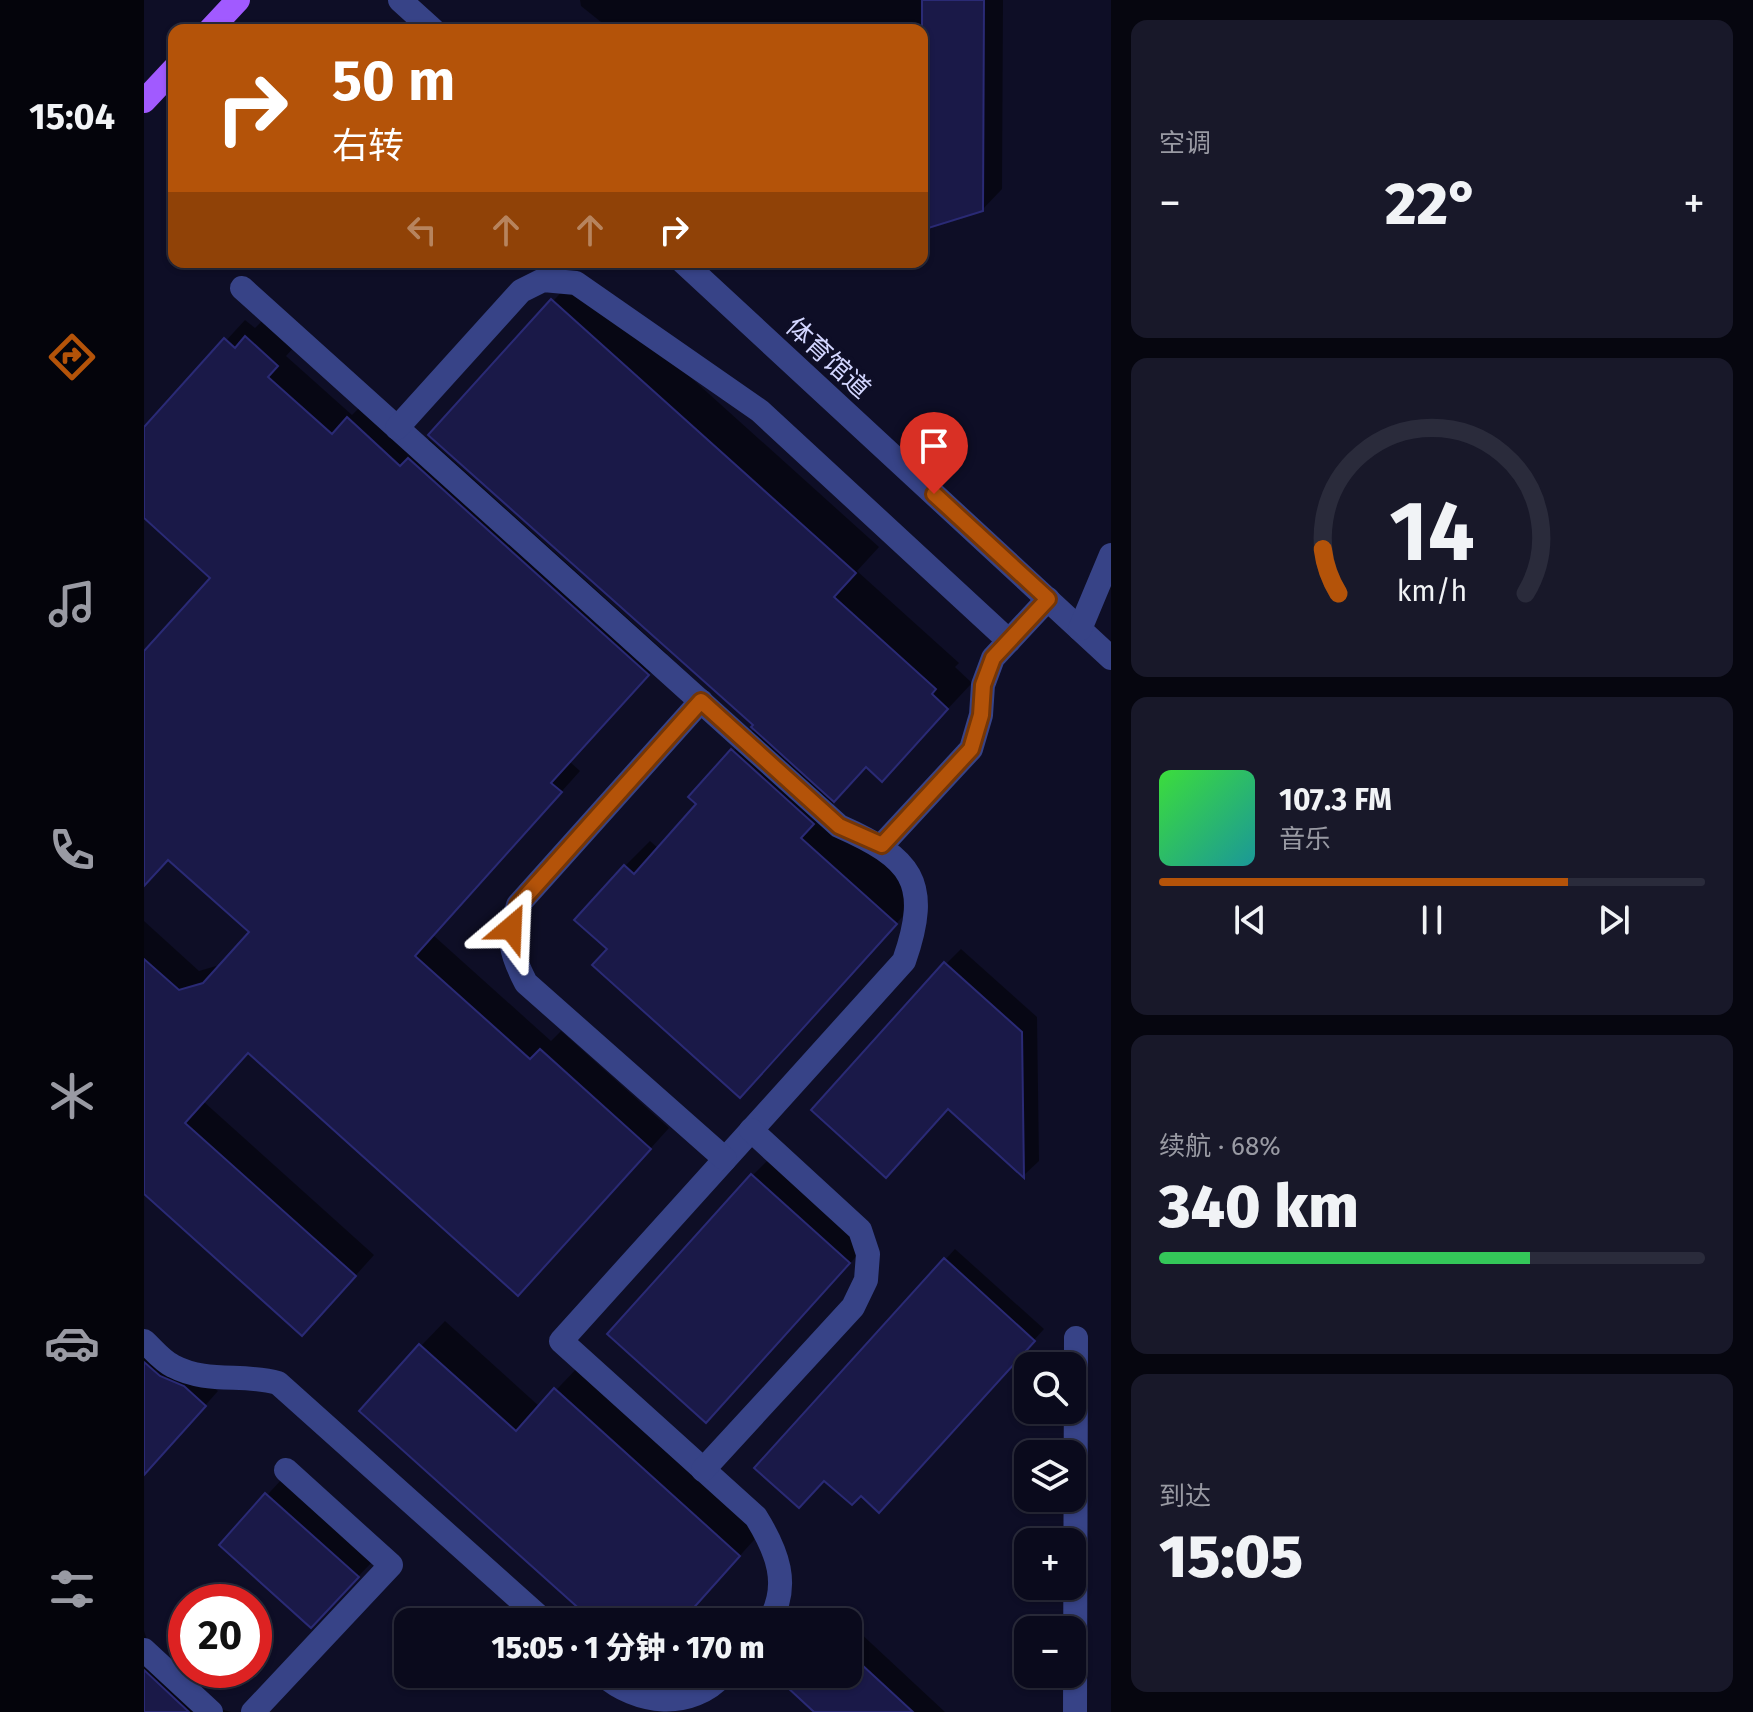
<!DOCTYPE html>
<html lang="zh">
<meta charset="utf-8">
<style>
body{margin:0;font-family:"Fira Sans","Noto Sans SC",sans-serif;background:#181829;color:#f1f3f6;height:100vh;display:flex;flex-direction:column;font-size:30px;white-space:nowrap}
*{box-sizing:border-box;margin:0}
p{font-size:26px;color:#999aa3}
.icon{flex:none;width:44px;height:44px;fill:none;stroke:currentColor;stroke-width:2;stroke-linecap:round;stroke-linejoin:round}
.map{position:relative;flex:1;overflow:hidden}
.sheet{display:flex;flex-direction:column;gap:20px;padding:20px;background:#06060f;width:642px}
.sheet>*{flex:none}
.hud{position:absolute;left:24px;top:24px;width:760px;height:244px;border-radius:16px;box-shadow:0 2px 6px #0004,0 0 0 2px #2a2b3b;background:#b45309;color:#fff;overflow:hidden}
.fabs{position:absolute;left:870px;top:1352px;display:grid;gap:16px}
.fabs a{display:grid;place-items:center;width:72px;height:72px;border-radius:16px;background:#0a0a1c;box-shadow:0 2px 6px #0004,0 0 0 2px #2a2b3b;font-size:40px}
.speed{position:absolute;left:24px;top:1584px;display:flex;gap:16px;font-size:40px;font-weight:700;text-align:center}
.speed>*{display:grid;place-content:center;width:104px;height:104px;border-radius:50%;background:#0a0a1c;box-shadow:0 2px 6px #0004,0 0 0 2px #2a2b3b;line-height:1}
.speed .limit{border:12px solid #d22;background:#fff;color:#111}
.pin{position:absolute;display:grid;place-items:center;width:68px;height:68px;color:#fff;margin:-82px -34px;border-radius:50% 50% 50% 0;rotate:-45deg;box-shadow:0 0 8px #0007}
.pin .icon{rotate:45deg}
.me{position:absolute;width:88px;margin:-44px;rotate:26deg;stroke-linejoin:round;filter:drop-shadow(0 0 6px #0008)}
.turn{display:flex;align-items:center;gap:28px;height:168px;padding:0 32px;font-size:36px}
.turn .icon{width:104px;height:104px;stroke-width:2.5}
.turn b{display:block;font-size:56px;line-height:68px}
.lanes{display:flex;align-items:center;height:76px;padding:0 32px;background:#0003;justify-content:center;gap:40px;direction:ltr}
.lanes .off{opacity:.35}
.big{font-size:60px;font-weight:800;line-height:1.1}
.sheet .tile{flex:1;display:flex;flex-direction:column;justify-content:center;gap:12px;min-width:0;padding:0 28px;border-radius:16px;background:#181829}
.sheet .dial{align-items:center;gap:0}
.dial svg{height:208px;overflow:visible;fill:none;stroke:#2a2b3b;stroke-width:7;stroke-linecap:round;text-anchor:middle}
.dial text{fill:#f1f3f6;stroke:none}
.song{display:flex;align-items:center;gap:24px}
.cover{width:96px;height:96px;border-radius:12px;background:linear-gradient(135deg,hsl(120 70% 55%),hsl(180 70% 35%))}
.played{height:8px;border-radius:4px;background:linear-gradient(90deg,#b45309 75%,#2a2b3b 75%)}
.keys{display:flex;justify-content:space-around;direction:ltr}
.heat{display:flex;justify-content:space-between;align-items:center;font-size:44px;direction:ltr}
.charge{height:12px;border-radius:6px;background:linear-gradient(90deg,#34c759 68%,#2a2b3b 0)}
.trip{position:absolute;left:250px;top:1608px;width:468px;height:80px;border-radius:16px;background:#0a0a1c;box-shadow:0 2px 6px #0004,0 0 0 2px #2a2b3b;font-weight:800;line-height:80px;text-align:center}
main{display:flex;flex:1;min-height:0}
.tab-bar{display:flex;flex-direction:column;width:144px;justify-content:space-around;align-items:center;background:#04040b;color:#999aa3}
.tab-bar .icon{width:56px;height:56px}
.tab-bar .on{color:#b45309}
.tab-bar b{font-size:36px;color:#f1f3f6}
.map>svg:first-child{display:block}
.shadow{fill:#0007}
.building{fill:#1a1948;stroke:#2a2a75;stroke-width:2}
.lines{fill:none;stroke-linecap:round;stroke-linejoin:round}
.minor{stroke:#374387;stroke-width:24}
.major{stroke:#a15aff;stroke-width:24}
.route-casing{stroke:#753606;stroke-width:20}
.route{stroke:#b45309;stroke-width:14}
.labels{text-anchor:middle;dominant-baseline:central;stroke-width:8;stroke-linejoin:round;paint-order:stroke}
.street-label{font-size:26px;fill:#d3d6ff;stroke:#0e0e26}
</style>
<main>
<nav class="tab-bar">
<b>15:04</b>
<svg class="icon on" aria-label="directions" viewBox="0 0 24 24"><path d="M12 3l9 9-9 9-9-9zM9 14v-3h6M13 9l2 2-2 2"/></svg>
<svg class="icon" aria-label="music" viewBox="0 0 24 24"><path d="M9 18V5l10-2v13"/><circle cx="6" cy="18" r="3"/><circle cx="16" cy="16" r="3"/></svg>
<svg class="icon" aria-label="phone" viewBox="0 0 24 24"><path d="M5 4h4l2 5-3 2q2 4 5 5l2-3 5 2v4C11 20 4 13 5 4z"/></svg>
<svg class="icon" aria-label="climate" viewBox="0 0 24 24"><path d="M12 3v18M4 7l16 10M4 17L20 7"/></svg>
<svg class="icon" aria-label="car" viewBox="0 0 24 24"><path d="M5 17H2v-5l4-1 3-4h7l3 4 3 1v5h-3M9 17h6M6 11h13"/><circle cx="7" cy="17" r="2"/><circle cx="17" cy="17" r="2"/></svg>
<svg class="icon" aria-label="filters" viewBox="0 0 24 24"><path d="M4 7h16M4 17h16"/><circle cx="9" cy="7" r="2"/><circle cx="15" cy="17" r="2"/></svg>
</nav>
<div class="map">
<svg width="967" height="1712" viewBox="0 0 967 1712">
<rect width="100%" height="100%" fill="#0e0e26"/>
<g class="shadow">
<polygon points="436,0 859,0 858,189 838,210 778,227 778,30 467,30 437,6"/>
<polygon points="433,275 735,547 713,571 815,663 811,667 828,683 738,779 723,765 681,812 776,897 621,1070 465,949 481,866 506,841 515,849 555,804 547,797 611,728 287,435"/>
<polygon points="122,317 152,345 142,356 208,415 224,399 277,447 285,439 523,654 426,762 436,771 289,935 407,1041 417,1031 525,1128 394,1273 105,1051 60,1102 230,1255 178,1313 0,1191 0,921 55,971 79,964 108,932 25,858 0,886 0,653 69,578 0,514 0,430 101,320 111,328"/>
<polygon points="817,949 893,1017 895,1161 880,1175 805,1107 802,964"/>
<polygon points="630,1154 727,1240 584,1399 608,1176"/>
<polygon points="811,1249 900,1329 746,1499 680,1479 801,1260"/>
<polygon points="301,1321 396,1407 436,1365 619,1530 536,1622 453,1622 277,1346"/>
<polygon points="0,1329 2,1337 74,1391 26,1445 0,1447"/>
<polygon points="138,1479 229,1561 182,1610 77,1545"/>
<polygon points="698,1616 801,1712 672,1712 643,1674 704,1674 704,1622 693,1622"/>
<polygon points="0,1631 5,1645 73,1708 87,1712 0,1712"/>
</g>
<g class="building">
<polygon points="778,0 840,0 839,211 778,230"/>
<polygon points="407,299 712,573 690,597 792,689 788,694 804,709 738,782 722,767 690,802 607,727 609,725 284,435"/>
<polygon points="101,336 134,366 124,377 188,434 203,417 256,466 264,458 505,675 407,783 418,792 271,956 386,1059 396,1049 507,1149 374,1296 104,1053 41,1123 212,1276 158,1336 0,1194 0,959 35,990 59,983 105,932 24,860 0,886 0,651 66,578 0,518 0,427 80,338 91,348"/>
<polygon points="587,749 670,824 657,838 753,924 596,1098 448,965 463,949 430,920 480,865 490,874 552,804 544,797"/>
<polygon points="800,962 878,1032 880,1178 804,1109 742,1178 667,1110"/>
<polygon points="607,1174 706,1263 562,1423 463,1334"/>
<polygon points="800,1258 891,1341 735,1513 717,1496 708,1505 680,1481 655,1508 610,1468"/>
<polygon points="275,1344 372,1431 410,1388 596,1556 537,1622 450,1622 215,1411"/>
<polygon points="0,1362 16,1376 40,1386 62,1406 0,1475"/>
<polygon points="121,1493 215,1577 167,1628 75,1545"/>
<polygon points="704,1652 769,1712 670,1712 629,1674 704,1674"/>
<polygon points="0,1670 45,1712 0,1712"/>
</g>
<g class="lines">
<g class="minor">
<polyline points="256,0 289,30"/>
<polyline points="539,262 967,658"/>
<path d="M98,288L695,826C767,858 788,881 760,961L417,1341L612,1517C633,1551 647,1585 625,1622"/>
<polyline points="253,428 377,291 399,280 432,283 616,411 865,641"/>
<polyline points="936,629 967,555"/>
<path d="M557,701L374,905C363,940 366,952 382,983L581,1159"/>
<polyline points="738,845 827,749 837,715 839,685 849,658 904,599"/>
<path d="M0,1341C9,1349 18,1361 29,1366C63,1384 99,1373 134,1383L401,1622"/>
<polyline points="559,1470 709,1307 722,1280 724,1254 716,1230 607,1130"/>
<polyline points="0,1650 67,1712"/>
<path d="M458,1674C493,1705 547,1711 580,1674"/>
<polyline points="109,1712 247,1565 142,1470"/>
<polyline points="931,1712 932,1338"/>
</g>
<g class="major">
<polyline points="66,30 94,0"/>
<polyline points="0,101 30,69"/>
</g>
</g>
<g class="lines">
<g class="route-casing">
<polyline id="route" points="367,928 374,905 557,701 695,826 738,845 827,749 837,715 839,685 849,658 904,599 790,494"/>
</g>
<use href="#route" class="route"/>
</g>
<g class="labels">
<g class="street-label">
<text transform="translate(684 358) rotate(43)">体育馆道</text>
</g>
</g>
</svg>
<div class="fabs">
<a><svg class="icon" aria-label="search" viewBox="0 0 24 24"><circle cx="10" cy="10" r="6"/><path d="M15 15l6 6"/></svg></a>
<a><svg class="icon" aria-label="layers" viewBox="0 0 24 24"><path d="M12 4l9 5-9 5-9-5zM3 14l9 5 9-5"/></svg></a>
<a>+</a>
<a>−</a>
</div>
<div class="speed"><div class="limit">20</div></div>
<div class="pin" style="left:790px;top:494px;background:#d93025"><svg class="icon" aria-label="arrive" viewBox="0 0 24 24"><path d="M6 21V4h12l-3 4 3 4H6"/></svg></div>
<svg class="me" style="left:367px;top:928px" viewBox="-20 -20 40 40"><path d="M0-17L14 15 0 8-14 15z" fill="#b45309" stroke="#fff" stroke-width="4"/></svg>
<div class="trip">15:05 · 1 分钟 · 170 m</div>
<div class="hud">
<div class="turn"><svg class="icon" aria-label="right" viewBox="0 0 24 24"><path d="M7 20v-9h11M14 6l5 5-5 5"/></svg><div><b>50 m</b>右转</div></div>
<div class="lanes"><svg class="icon off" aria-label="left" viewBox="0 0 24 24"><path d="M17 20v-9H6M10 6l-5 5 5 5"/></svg><svg class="icon off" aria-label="ahead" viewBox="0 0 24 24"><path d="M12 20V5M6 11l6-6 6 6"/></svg><svg class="icon off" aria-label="ahead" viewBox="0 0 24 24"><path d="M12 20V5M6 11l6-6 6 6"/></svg><svg class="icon" aria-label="right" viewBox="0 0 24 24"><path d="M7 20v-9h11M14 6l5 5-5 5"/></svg></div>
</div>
</div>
<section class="sheet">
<div class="tile"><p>空调</p>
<div class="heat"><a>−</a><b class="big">22°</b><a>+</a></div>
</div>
<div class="tile dial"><svg viewBox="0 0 100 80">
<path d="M14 69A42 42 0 1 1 86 69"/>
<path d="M14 69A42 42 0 0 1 8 52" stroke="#b45309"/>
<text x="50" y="56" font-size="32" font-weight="700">14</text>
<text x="50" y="72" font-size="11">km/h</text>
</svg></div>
<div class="tile">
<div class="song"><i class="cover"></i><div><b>107.3 FM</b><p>音乐</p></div></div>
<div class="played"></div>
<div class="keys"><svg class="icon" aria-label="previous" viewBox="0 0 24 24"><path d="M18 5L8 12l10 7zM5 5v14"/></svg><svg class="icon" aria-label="pause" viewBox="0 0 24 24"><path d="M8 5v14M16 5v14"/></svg><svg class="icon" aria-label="next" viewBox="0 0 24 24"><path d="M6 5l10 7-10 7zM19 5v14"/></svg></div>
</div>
<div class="tile"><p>续航 · 68%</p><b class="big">340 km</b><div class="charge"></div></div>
<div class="tile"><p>到达</p><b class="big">15:05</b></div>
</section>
</main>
